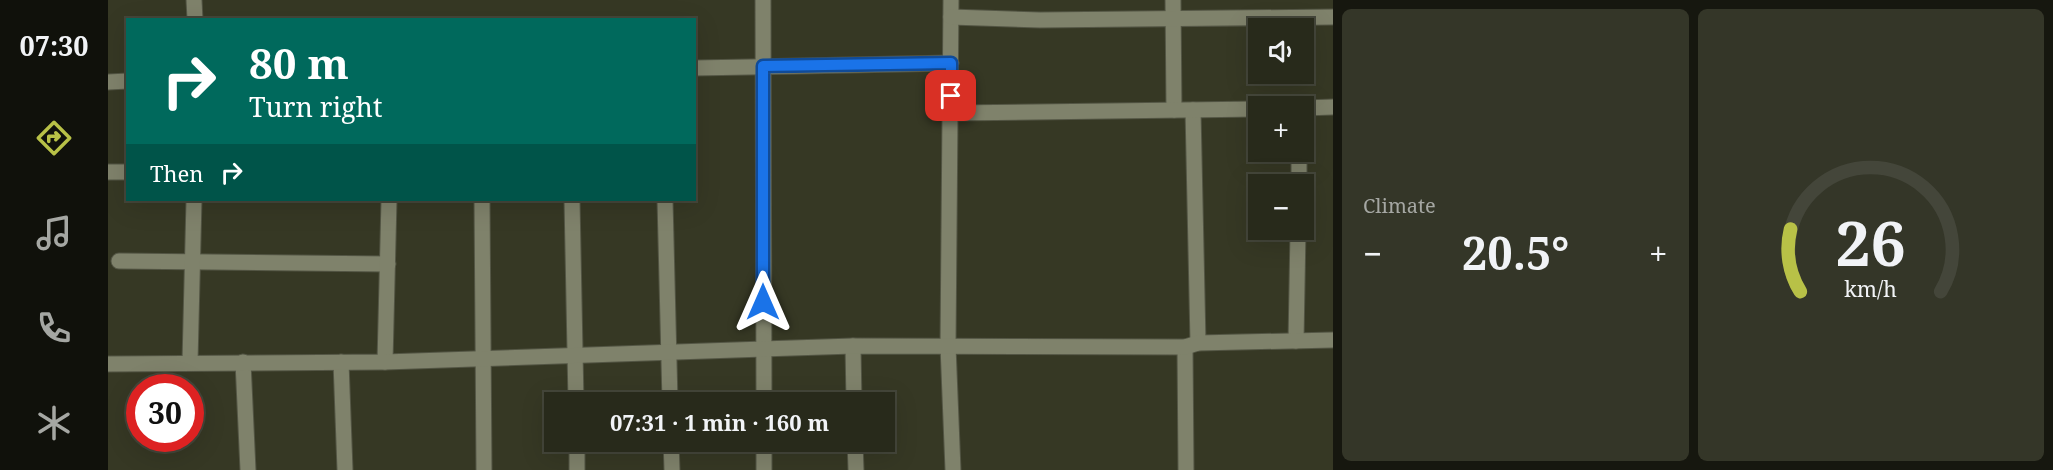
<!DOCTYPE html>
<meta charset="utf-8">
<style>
body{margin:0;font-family:"Noto Serif",serif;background:#343628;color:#f1f3f6;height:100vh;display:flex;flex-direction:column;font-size:22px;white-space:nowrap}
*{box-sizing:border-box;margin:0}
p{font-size:20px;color:#a5a7a3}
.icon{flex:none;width:33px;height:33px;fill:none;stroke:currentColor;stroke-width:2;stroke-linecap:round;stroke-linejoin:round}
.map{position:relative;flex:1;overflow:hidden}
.details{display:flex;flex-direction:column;gap:9px;padding:9px;background:#16170f;width:720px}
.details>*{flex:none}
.guide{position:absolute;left:18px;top:18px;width:570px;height:183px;border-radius:0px;box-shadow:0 6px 24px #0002,0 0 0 2px #44463a;background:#00695c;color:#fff;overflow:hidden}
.fabs{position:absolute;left:1140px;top:18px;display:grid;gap:12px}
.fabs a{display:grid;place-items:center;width:66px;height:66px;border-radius:0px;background:#282a1b;box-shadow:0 6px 24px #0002,0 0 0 2px #44463a;font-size:30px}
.speed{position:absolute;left:18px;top:374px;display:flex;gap:12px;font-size:30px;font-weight:700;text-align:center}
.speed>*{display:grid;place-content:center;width:78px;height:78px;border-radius:50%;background:#282a1b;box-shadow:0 6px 24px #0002,0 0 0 2px #44463a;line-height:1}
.speed .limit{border:9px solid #d22;background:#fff;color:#111}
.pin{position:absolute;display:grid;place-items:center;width:51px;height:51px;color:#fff;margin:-26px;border-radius:12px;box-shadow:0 3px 9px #0006}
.me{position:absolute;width:66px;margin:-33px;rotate:0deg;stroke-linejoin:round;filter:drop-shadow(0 0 4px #0008)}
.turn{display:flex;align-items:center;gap:21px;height:126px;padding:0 24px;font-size:27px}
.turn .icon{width:78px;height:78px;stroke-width:2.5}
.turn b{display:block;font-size:42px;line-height:51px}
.then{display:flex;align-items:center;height:57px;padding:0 24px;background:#0003;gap:12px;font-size:22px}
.big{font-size:45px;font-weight:700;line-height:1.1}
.details .tile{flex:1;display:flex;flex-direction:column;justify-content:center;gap:9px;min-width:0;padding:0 21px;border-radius:9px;background:#343628}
.details .dial{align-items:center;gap:0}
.dial svg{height:156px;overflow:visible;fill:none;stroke:#44463a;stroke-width:7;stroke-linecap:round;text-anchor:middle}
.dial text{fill:#f1f3f6;stroke:none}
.heat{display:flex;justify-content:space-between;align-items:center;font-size:33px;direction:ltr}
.details .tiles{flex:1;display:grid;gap:9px;grid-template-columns:repeat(2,1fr)}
.trip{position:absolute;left:436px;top:392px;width:351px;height:60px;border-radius:0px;background:#282a1b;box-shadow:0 6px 24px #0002,0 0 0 2px #44463a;font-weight:700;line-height:60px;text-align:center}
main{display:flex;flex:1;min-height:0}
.menu{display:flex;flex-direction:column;width:108px;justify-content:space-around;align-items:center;background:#10110b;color:#a5a7a3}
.menu .icon{width:42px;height:42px}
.menu .on{color:#b8c147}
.menu b{font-size:27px;color:#f1f3f6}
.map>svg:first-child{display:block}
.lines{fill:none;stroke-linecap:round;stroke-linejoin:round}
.street-casing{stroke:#535544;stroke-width:17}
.street{stroke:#7f826b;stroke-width:15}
.route-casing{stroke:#114b97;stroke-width:15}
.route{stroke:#1a73e8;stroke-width:10}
</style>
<main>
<nav class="menu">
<b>07:30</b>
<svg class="icon on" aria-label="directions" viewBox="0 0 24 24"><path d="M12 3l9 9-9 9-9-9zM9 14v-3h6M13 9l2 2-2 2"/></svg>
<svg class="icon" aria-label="music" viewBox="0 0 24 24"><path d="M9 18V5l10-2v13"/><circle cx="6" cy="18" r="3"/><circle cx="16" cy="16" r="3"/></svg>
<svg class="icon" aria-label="phone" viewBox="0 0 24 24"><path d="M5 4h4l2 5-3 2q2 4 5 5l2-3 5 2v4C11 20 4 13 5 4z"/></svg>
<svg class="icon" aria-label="climate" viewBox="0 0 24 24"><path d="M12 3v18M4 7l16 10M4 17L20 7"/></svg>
</nav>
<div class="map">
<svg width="1225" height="470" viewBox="0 0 1225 470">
<rect width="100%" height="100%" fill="#363824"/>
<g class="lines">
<g class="street-casing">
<g id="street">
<polyline points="86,0 87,20"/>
<polyline points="655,0 656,402"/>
<polyline points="843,0 840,346 845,470"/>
<polyline points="1065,0 1066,110"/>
<polyline points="843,17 932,20 1225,17"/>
<polyline points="586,68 843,63"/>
<polyline points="0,82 20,81"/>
<polyline points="1196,108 1225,107"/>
<polyline points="1085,110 1090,343"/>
<polyline points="843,113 1150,109"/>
<polyline points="0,172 20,172"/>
<polyline points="1191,184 1191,159"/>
<polyline points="374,200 376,470"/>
<polyline points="464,200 468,402"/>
<polyline points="557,200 562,402"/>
<polyline points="11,261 280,264"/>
<polyline points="1188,341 1190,230"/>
<polyline points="745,346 746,402"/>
<polyline points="1077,347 1078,470"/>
<polyline points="82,362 86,200"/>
<polyline points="135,362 140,470"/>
<polyline points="233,362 237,470"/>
<polyline points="277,362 281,200"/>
<polyline points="0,364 277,362 745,346 1077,347 1090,343 1225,340"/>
<polyline points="469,441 469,470"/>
<polyline points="563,441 564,470"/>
<polyline points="656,441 656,470"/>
<polyline points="747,441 748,470"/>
</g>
</g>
<use href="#street" class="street"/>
</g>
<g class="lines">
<g class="route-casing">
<polyline id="route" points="655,302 655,66 843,63 843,96"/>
</g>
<use href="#route" class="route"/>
</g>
</svg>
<div class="fabs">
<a><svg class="icon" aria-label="sound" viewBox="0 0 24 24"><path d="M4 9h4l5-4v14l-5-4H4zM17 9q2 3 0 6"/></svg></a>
<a>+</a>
<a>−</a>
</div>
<div class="speed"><div class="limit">30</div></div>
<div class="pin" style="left:843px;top:96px;background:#d93025"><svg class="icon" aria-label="arrive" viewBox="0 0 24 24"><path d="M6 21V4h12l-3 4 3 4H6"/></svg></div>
<svg class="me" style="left:655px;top:302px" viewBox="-20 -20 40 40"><path d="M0-17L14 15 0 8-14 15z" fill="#1a73e8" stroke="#fff" stroke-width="4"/></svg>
<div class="trip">07:31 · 1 min · 160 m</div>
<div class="guide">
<div class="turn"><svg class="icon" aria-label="right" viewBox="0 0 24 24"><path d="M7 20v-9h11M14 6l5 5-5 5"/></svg><div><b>80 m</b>Turn right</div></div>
<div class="then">Then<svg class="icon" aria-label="right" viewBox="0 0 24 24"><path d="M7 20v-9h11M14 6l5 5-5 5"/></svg></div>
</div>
</div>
<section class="details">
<div class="tiles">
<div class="tile"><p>Climate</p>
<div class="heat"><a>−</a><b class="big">20.5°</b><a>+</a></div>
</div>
<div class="tile dial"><svg viewBox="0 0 100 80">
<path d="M14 69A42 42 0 1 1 86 69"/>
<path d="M14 69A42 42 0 0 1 9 37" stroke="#b8c147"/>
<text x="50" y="56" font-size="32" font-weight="700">26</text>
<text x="50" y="72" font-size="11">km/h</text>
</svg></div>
</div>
</section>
</main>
